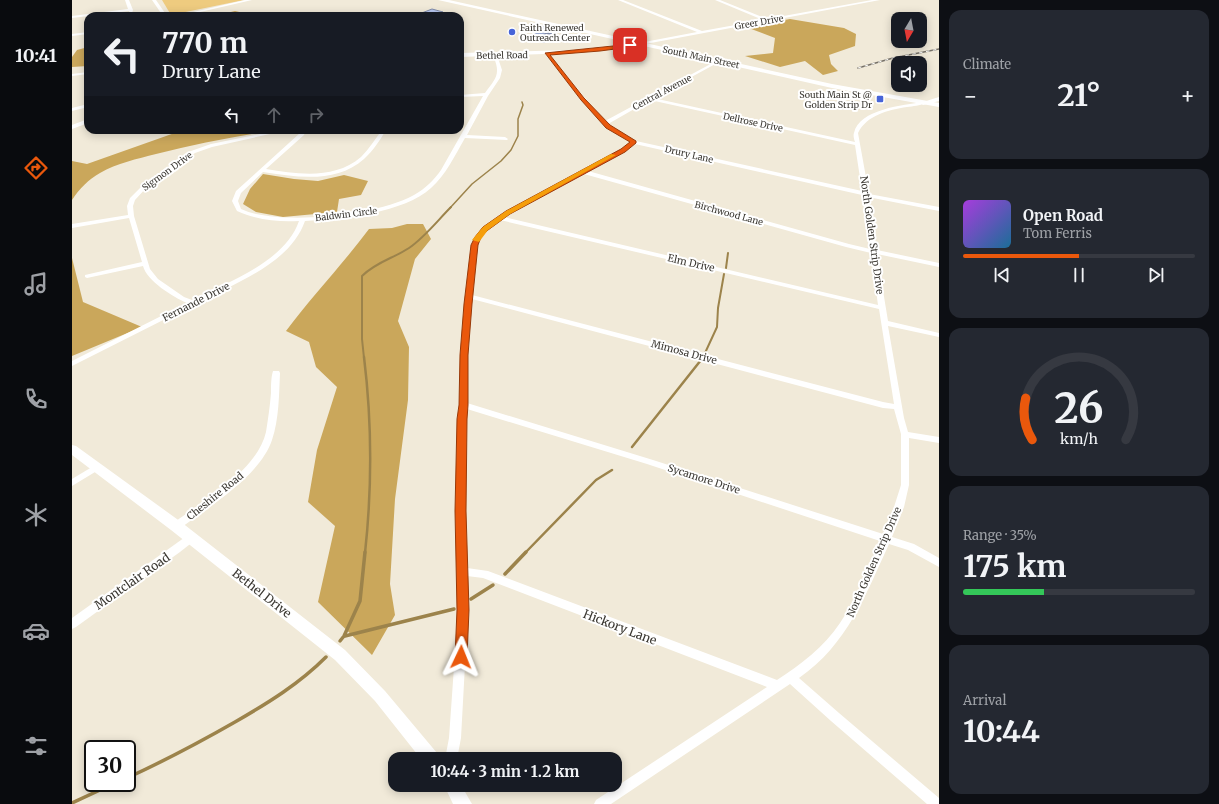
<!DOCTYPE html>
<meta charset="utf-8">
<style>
body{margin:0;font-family:Merriweather,serif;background:#242831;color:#f1f3f6;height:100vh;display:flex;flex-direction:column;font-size:15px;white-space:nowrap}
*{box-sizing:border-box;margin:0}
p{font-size:13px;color:#9ea1a6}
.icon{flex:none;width:22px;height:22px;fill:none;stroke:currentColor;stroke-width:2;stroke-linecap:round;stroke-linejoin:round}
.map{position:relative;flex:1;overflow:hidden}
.details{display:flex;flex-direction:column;gap:10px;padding:10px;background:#0d0f14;width:280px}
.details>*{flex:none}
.guide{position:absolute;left:12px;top:12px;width:380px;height:122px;border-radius:12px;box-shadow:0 2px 10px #0003;background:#171b24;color:#f1f3f6;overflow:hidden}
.needle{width:26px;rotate:190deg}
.buttons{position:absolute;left:819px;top:12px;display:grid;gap:8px}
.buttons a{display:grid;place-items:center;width:36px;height:36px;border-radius:8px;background:#171b24;box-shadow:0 2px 10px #0003;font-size:20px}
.speed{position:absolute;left:12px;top:740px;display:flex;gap:8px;font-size:20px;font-weight:700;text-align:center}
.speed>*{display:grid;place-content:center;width:52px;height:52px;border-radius:50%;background:#171b24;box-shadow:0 2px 10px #0003;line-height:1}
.speed .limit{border:2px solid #111;border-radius:6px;background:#fff;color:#111}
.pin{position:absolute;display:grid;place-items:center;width:34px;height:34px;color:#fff;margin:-17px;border-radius:8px;box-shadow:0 2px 6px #0006}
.me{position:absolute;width:44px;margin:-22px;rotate:2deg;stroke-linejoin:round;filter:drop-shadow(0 0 3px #0008)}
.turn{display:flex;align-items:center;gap:14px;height:84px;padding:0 12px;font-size:18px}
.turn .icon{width:52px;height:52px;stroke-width:2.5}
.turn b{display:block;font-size:28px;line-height:34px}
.lanes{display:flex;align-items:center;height:38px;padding:0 12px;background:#0003;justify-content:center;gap:20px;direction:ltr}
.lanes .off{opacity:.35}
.big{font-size:30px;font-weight:700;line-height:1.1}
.details .widget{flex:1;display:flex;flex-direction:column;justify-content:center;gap:6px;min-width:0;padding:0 14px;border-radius:12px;background:#242831}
.details .dial{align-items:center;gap:0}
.dial svg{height:104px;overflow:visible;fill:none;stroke:#363941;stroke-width:7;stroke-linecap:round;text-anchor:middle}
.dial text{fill:#f1f3f6;stroke:none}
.song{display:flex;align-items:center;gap:12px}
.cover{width:48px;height:48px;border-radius:6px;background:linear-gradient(135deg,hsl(280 70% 55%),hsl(200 70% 35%))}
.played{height:4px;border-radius:2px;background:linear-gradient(90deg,#ea580c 50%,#363941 50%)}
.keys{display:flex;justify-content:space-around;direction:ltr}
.heat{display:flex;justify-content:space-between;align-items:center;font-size:22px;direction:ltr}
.charge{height:6px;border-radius:3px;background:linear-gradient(90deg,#34c759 35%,#363941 0)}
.trip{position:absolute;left:316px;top:752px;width:234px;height:40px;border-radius:12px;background:#171b24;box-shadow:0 2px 10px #0003;font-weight:700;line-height:40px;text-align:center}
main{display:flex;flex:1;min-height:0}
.menu{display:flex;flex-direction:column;width:72px;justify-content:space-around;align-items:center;background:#090b0e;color:#9ea1a6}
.menu .icon{width:28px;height:28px}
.menu .on{color:#ea580c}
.menu b{font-size:18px;color:#f1f3f6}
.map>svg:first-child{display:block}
.green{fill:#eecb7f}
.forest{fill:#caa75b}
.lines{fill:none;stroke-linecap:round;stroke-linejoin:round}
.stream-far3{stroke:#9c834b;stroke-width:1.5}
.stream-far2{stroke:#9c834b;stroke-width:2}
.stream-far1{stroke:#9c834b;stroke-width:2.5}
.stream{stroke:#9c834b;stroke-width:3.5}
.street{fill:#fff;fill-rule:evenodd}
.secondary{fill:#fff;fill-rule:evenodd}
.primary{fill:#fff;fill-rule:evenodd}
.rail-casing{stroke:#767168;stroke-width:1.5}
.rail{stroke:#fff;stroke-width:1;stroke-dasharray:3.5;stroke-linecap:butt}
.wall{fill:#9eacd0}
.shaded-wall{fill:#818ca9}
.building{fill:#b8c8f2;stroke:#818ca9}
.route{fill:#ea580c;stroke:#983908}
.slow{fill:#f59e0b}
.poi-dot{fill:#4764d8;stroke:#fff;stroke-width:1.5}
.labels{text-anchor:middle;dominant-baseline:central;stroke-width:4;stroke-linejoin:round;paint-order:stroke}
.far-street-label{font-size:9px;fill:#3b3832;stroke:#fff}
.far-poi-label{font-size:9px;fill:#3b3832;stroke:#fff;text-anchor:start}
.street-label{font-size:10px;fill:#3b3832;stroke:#fff}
.near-street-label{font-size:12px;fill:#3b3832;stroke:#fff}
</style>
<main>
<nav class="menu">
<b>10:41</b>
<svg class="icon on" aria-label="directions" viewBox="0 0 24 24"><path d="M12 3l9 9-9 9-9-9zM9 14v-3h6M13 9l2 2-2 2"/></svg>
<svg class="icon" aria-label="music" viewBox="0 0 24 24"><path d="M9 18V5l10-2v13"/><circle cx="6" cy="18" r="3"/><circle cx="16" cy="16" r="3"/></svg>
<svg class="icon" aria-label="phone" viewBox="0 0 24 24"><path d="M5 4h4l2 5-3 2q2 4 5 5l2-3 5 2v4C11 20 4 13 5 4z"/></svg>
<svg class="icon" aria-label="climate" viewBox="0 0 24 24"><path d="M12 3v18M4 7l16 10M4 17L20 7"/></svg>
<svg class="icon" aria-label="car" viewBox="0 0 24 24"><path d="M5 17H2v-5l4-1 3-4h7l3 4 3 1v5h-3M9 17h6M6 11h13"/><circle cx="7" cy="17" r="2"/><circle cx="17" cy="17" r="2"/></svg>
<svg class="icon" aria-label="filters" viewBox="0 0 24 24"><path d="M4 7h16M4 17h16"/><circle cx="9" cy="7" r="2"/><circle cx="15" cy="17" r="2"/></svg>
</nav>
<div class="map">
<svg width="867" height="804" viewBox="0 0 867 804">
<rect width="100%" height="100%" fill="#f1ead9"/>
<polygon class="green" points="90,0 172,0 99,15"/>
<g class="forest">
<polygon points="163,11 185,16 116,16 127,13 142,16"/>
<polygon points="718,19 772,28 784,34 783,46 757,55 759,64 766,71 751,75 733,61 708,67 673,56 701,53 703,38 674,27"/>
<polygon points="16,47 16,66 0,67 0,57 5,50"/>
<path d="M111,130H205C164,136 124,144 84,154C65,159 45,163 28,173C17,179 7,189 0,200V161L15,164Z"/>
<polygon points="191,174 222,179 246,181 272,175 296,181 289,195 267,199 265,212 211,217 184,212 171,204 178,189"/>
<path d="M335,224H351L359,239L343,259L326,321L337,347L336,400L323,499L318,584L323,615L300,655L246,602L263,526L236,502L245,450L265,387L244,367L237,342L214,331C240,296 271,264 297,229L320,228Z"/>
<polygon points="0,258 11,302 70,327 0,356"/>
</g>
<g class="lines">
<polyline class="stream-far3" points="378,208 400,184 429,161 439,150 446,136 446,119 451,105 450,102"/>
<g class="stream-far2">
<polyline points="654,268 656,253"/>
<polyline points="633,353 645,327 646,308 652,274"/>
<path d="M292,358L290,339V276C304,262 322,258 337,248C353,237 366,220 379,207"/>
</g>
<g class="stream-far1">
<path d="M292,357C300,422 300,489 293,553"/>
<polyline points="560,447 629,360"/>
<polyline points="453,553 524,480 540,470"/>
</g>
<g class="stream">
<polyline points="433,574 454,552"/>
<polyline points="399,599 421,585"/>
<polyline points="273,636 382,609"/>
<polyline points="268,641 272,636 288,601 293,552"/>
<path d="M55,778C92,761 128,742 163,722C196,703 227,684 254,657"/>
<polyline points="0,803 43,783"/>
</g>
<g class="street">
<polygon points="53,0 57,0 61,10 60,13 58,13 57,11 0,18 0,16 56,9"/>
<polygon points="80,0 84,0 95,16 91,16"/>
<polygon points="173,0 180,0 111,16 104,16"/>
<polygon points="546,0 551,0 630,31 691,20 643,0 648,0 695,19 800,0 808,0 568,45 567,43 625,32"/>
<polygon points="16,32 16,34 0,36 0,34"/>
<path d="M474,53H476L513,98L533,121L646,60H647V62L581,98L783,142C782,139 781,135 782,133C787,109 832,105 851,102L853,103C848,106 841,106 835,107C816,110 795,115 786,133L797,194L867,207V211L796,197L805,250L867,263V267L805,254L816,321L867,333V337L816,326L832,418L836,432L867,437V443L837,438V485L832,507L820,537L842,544L867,558V567L836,550L817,544C794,594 775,645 727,678L767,713L867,798V804H855L759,721L718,684L539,804H522L524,800L695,687L411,578L395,576L396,610L389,738L385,759H373L377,738L386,610L383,511L386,419L389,341L399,245L407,232L425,217L549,149L559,142L534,128L509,100L474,55ZM578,100L783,145L790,191L564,141L536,124ZM563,144L790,195L798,249L777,244L516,171L553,151ZM512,174L774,247L799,253L806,305L432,217ZM428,220L807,309L822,404L811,402L400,295L405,245L411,234ZM400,299L811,408L822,409L829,434V485L822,507L811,534L581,460L395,403L396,355ZM395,409L575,464L808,541C796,568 785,598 768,623C752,647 728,665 705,680L416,571L395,568L393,511Z"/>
<path d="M425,54L428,55L426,58L430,70L428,78L416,96L395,135L433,137L436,139L435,140L393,138C383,155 374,175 359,188C332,213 269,219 233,221C218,264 163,283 125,303L124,304L121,305L0,366V361L115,303C101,297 75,281 71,266L15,278L13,277V275L70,262L57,218L0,228V224L56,215L55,206L58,198L70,186L119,151L139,144L207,130H216L140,147L123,153L74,188L63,200L61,206L62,216L78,269L86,279L112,297L120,300C156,282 213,262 227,221C205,222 185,220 165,211L160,201L164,191L228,133L230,130H234L232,135L194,169C226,174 262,180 289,157C297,149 303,139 310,130H314C308,140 301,151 292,159C264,184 225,177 191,172L169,193L166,201L169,209C174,211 179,213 184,214C225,223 305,215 342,195C353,189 362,180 369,170L411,96L388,97V95L413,93C423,79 429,75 422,58Z"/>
<polygon points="16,72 16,74 0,76 0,74"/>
<polygon points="16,104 16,107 0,111 0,108"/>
<path d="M201,371H207L208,373C207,395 207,419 200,440C188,476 137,507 107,529L104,530L101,529L99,526L101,523C131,502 185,471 194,432C196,419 198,406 199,393C199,386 199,377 201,371Z"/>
<polygon points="25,464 28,465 29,467 28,469 0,486 0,479"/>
<polygon points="119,534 122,535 124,538 122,541 108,552 4,627 0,629 0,618 116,535"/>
</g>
<g class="secondary">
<polygon points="568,42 571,44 570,45 500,53 388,57 388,53 500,50"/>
<polygon points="867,97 867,101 851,105 848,103"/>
<polygon points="16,119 16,123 0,129 0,125"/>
<polygon points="0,445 4,446 109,522 273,650 313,691 365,753 367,759 349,759 303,701 263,660 99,530 0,455"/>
<polygon points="372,785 389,785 400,804 381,804"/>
</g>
<polygon class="primary" points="366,0 377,0 760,84 867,103 867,107 760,88"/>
<g class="rail-casing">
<polyline id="rail" points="786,68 821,58 867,49"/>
</g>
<use href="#rail" class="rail"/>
</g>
<polygon class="wall" points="484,29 483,39 472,43 461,40 461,31"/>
<g class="shaded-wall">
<polygon points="371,12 371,16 361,16"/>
<polygon points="484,29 483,39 472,43 473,33"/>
</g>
<g class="building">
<polygon points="360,9 371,12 361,16 342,16"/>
<polygon points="471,26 484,29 473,33 461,31"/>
</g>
<polygon class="route" points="560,44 558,47 528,51 478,55 512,98 538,125 564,141 564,143 553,152 438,214 416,230 409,237 406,245 400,304 396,355 396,405 395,419 394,511 397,610 395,657 393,661 389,663 385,661 383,657 385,610 383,511 385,419 387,405 388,355 392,304 399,245 403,237 411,227 434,211 549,149 558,142 534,128 509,100 473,53"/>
<polygon class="slow" points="539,154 544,155 438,214 416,230 407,242 400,240 411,227 434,211"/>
<g class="poi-dot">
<circle cx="440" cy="32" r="4"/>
<rect x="804" y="95" width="8" height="8" rx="2"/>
</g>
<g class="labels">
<g class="far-street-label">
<text transform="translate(687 22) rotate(-10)">Greer Drive</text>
<text transform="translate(430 55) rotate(-1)">Bethel Road</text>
<text transform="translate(629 57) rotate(12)">South Main Street</text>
<text transform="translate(590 92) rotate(-28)">Central Avenue</text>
<text transform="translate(681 122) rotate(12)">Dellrose Drive</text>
<text transform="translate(617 154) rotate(13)">Drury Lane</text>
<text transform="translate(95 171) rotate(-36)">Sigmon Drive</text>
<text transform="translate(657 213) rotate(15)">Birchwood Lane</text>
<text transform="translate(274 214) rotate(-7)">Baldwin Circle</text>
</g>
<g class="far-poi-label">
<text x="448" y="27">Faith Renewed<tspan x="448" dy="10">Outreach Center</tspan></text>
<text x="800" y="94" text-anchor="end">South Main St @<tspan x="800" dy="10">Golden Strip Dr</tspan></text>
</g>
<g class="street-label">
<text transform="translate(800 235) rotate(82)">North Golden Strip Drive</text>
<text transform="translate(619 263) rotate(13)">Elm Drive</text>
<text transform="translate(124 302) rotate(-27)">Fernande Drive</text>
<text transform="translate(612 352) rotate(15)">Mimosa Drive</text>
<text transform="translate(632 479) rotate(18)">Sycamore Drive</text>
<text transform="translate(143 496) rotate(-39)">Cheshire Road</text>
<text transform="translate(802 562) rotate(-66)">North Golden Strip Drive</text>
</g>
<g class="near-street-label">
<text transform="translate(60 581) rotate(-35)">Montclair Road</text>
<text transform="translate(190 593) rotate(38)">Bethel Drive</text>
<text transform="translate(548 627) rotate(21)">Hickory Lane</text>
</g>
</g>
</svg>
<div class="buttons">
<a><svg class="needle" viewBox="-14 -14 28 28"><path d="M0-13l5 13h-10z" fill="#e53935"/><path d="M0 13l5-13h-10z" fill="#9ea1a6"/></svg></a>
<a><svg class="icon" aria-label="sound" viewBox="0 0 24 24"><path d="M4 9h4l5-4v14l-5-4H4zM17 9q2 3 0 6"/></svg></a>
</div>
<div class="speed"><div class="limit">30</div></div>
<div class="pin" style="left:558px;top:45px;background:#d93025"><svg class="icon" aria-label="arrive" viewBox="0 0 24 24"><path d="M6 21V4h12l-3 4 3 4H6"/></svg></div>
<svg class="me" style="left:389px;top:657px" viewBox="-20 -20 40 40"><path d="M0-17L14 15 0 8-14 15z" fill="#ea580c" stroke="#fff" stroke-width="4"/></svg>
<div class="trip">10:44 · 3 min · 1.2 km</div>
<div class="guide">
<div class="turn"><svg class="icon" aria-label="left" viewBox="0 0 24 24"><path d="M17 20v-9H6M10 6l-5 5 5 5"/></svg><div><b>770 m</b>Drury Lane</div></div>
<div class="lanes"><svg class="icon" aria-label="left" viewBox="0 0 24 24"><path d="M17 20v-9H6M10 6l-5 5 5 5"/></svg><svg class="icon off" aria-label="ahead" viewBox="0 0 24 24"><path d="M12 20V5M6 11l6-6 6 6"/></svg><svg class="icon off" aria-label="right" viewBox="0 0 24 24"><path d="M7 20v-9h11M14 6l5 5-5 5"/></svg></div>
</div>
</div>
<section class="details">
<div class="widget"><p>Climate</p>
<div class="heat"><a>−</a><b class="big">21°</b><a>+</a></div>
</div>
<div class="widget">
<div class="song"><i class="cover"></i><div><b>Open Road</b><p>Tom Ferris</p></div></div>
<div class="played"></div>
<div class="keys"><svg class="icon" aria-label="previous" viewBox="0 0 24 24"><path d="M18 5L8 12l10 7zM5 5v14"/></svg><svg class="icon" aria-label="pause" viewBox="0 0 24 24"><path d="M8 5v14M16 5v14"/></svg><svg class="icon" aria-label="next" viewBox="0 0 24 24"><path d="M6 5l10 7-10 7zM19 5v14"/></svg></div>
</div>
<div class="widget dial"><svg viewBox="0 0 100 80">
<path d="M14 69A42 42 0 1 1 86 69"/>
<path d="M14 69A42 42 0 0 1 9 37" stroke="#ea580c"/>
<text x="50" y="56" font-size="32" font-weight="700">26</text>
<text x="50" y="72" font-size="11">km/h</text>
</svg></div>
<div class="widget"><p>Range · 35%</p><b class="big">175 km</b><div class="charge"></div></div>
<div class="widget"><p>Arrival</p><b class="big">10:44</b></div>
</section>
</main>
